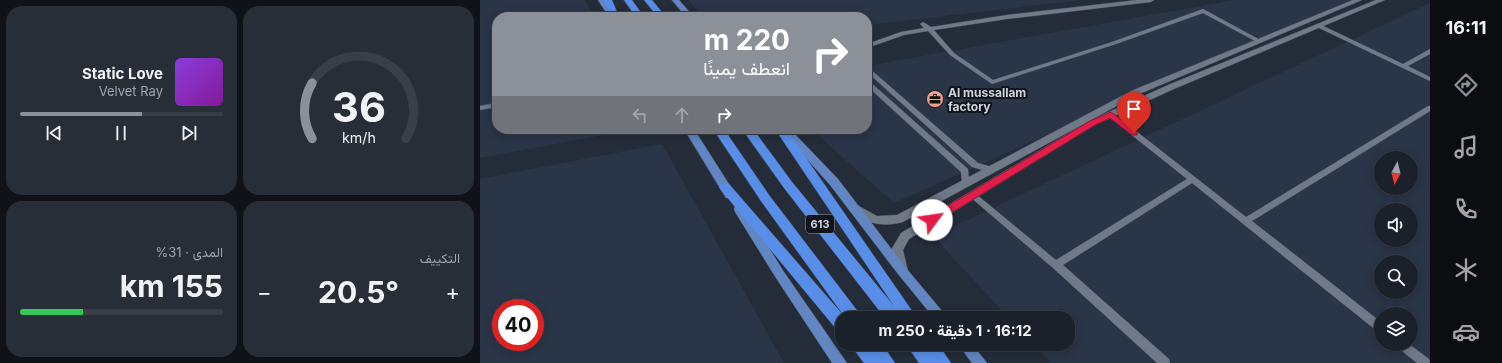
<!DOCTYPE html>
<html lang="ar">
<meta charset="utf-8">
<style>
body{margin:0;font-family:Inter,Vazirmatn,sans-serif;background:#282e37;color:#f1f3f6;direction:rtl;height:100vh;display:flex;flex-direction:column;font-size:15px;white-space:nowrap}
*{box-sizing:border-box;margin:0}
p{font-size:13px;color:#a0a3a9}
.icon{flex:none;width:22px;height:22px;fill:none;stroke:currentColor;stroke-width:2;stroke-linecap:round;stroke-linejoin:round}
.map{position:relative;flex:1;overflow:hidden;direction:ltr}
.panel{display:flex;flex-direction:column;gap:6px;padding:6px;background:#0f1218;width:480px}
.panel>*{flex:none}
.top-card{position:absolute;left:12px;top:12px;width:380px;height:122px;border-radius:16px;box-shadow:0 2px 10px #0003,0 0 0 1px #393e47;direction:rtl;background:#8c9099;color:#fff;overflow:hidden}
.needle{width:26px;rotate:187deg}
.buttons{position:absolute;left:894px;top:151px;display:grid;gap:8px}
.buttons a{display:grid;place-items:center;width:44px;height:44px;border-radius:50%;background:#1b212b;box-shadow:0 2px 10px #0003,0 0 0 1px #393e47;font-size:20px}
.speed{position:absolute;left:12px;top:299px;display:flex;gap:8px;font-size:20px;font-weight:700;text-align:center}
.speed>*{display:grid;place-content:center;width:52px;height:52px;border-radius:50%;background:#1b212b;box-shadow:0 2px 10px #0003,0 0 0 1px #393e47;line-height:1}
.speed .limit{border:6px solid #d22;background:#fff;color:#111}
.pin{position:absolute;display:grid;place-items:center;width:34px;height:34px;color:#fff;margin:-41px -17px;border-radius:50% 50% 50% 0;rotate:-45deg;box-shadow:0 0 4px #0007}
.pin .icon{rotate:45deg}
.me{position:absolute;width:44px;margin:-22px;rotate:59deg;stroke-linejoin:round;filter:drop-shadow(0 0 3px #0008)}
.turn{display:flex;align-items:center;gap:14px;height:84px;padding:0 16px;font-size:18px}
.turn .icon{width:52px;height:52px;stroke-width:2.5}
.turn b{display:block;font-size:28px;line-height:34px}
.lanes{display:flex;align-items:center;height:38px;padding:0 16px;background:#0003;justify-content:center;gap:20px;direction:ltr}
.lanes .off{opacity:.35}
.big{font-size:30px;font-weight:700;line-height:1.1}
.panel .tile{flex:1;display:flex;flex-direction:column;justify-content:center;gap:6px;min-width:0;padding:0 14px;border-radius:16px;background:#282e37}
.panel .dial{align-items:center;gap:0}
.dial svg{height:104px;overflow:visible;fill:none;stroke:#393e47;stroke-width:7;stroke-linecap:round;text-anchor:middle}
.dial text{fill:#f1f3f6;stroke:none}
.song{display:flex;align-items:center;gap:12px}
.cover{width:48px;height:48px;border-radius:6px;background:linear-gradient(135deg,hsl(270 70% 55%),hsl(290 70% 35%))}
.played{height:4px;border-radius:2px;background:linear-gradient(90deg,#8c9099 60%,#393e47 60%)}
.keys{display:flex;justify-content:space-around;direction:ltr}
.heat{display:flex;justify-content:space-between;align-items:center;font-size:22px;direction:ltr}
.charge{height:6px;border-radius:3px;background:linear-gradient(90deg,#34c759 31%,#393e47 0)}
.panel .tiles{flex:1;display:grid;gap:6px;grid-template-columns:repeat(2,1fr)}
.trip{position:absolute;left:355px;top:311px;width:240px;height:40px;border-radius:16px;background:#1b212b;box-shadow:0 2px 10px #0003,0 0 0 1px #393e47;font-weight:700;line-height:40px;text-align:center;direction:rtl}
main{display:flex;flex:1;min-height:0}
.dock{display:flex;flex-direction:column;width:72px;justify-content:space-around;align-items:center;background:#0b0d11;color:#a0a3a9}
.dock .icon{width:28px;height:28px}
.dock .active{color:#8c9099}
.dock b{font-size:18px;color:#f1f3f6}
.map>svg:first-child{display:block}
.built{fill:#2a3548;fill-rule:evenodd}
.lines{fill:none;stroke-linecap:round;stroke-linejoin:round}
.minor-casing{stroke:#434955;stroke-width:1}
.tertiary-casing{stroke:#434955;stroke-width:1}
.primary-casing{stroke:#434955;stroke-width:1}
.motorway-casing{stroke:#434955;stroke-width:1}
.minor{fill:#6f7988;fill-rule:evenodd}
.tertiary{fill:#6f7988;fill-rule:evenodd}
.primary{fill:#6286c2;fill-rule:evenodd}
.motorway{fill:#598ee8;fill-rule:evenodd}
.route{fill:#e11d48;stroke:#92132f}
.labels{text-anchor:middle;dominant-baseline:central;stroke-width:4;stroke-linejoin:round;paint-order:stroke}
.shield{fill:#11141a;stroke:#959aa2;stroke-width:1}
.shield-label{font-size:11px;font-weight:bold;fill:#ced3dc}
.poi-label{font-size:12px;font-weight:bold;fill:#ced3dc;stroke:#11141a;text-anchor:start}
</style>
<main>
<nav class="dock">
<b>16:11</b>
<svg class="icon active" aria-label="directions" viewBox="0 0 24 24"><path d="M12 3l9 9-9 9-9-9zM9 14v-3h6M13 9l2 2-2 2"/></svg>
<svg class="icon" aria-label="music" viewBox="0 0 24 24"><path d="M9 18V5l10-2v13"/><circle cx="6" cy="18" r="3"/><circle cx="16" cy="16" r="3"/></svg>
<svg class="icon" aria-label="phone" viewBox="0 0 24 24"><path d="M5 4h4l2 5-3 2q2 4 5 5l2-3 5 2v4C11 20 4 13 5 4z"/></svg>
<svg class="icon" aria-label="climate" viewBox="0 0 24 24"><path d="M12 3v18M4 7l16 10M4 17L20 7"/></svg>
<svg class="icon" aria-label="car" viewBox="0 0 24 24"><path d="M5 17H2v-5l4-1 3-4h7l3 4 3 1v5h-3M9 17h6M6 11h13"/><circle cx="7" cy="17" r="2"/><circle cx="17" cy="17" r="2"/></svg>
</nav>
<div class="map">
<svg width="950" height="363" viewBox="0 0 950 363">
<rect width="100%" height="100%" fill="#242c39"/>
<g class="built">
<polygon points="0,0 105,0 115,17 17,17 17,129 156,129 0,158"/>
<polygon points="208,0 602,0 387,25 387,17 224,17"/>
<polygon points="754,0 871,0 414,203 331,129 387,129 387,66"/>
<path d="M950,3V363H571L553,344H588V318H529L453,236ZM901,158H931V188H901ZM901,210H931V240H901ZM901,262H931V292H901ZM901,314H931V344H901Z"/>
<path d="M182,144L304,363H0V179ZM21,308H55V342H21Z"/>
</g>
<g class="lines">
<g class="minor-casing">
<g id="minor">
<polygon points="657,0 674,0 671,2 527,19 454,30 474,53 513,80 632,42 723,9 782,41 781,42 777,42 723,13 636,44 512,84 470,55 448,31 424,35 387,48 387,44 421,32 444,28 440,24 443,22 451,27 527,15"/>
<polygon points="839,24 923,64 950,49 950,54 928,66 950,77 950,81 837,27 836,26"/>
<polygon points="387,67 389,68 498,163 512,167 513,169 512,171 509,172 492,167 387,72"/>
<polygon points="387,80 389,81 488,169 489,182 488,184 482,184 481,172 387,86"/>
<polygon points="17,103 17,107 0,110 0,106"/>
<polygon points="948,106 950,106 950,111 772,221 901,322 901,333 897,331 712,183 583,265 689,359 690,363 677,363 573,268 489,196 490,194 496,194 576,260 707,179 629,117 627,115 629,113 633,113 766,217"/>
<polygon points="916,344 929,344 949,359 950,363 937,363 917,347"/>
</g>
</g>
<g class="tertiary-casing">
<g id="tertiary">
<path d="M873,0H882L657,95L423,222C407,227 381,225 372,209L373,206L377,205L397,216L417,215L651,91Z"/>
<polygon points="896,0 905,0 694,89 615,125 429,239 423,250 428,271 426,274 422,276 418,274 411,250 421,233 609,121 688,85"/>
</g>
</g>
<g class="primary-casing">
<g id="primary">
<polygon points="118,0 124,0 137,17 129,17"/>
<polygon points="192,0 199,0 214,17 206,17"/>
<polygon points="204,129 214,129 254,192 255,195 254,198 246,198"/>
<polygon points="300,129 310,129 358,179 426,268 468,318 454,318 418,274 350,185"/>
<polygon points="259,205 263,206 304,272 367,363 352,363 296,278 255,212 254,209 255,206"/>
<polygon points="478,344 492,344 507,363 492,363"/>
</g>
</g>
<g class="motorway-casing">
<g id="motorway">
<polygon points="124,0 132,0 139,17 131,17"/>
<polygon points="144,0 152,0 164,17 156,17"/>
<polygon points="164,0 172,0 186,17 178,17"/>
<polygon points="233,129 244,129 289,195 379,313 381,318 362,318 362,332 357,330 241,190 239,187 241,184 249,184 364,316 281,201"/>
<polygon points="262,129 273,129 312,182 414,306 295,129 306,129 437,318 405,318 304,188"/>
<polygon points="370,344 402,344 415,363 384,363"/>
<polygon points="426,344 458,344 471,363 439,363"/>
</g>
</g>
<use href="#minor" class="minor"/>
<use href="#tertiary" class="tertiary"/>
<use href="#primary" class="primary"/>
<use href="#motorway" class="motorway"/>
</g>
<polygon class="route" points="631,112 657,131 657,135 652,135 630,118 615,125 456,222 449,222 447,220 449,217 610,121"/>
<defs>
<g id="office-disc" transform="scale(0.9)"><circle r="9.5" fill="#f59d8f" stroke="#11141a"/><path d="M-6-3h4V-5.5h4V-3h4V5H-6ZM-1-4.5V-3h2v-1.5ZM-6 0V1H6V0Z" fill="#111"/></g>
</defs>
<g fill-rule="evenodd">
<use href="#office-disc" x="455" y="99"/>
</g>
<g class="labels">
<rect class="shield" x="326" y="215" width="28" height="18" rx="3"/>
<g class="shield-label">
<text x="340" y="224">613</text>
</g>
<g class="poi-label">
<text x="468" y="92">Al mussallam<tspan x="468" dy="14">factory</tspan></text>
</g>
</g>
</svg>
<div class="buttons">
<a><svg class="needle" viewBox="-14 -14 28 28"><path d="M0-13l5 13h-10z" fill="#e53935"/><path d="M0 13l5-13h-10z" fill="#a0a3a9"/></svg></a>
<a><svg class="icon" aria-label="sound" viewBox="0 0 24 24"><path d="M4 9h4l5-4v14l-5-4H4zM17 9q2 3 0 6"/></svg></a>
<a><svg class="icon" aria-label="search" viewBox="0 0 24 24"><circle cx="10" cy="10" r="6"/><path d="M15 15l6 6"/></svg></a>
<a><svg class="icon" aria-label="layers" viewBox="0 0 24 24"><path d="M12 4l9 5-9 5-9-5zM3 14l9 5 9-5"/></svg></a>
</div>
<div class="speed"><div class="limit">40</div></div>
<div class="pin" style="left:654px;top:133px;background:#d93025"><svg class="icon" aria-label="arrive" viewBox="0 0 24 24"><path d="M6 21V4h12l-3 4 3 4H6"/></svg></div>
<svg class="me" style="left:452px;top:220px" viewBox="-20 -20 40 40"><circle r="19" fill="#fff"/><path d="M0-13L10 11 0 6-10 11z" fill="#e11d48"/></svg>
<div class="trip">16:12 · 1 دقيقة · 250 m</div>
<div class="top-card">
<div class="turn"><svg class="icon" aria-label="right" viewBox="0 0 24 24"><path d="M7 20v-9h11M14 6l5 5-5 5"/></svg><div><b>220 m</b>انعطف يمينًا</div></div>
<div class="lanes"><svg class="icon off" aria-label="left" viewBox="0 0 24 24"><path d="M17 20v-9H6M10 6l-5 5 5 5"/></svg><svg class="icon off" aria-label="ahead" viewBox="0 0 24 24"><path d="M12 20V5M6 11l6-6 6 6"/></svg><svg class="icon" aria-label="right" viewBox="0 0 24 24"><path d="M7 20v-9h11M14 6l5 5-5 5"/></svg></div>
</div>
</div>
<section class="panel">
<div class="tiles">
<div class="tile dial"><svg viewBox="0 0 100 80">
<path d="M14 69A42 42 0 1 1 86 69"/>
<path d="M14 69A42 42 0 0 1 14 26" stroke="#8c9099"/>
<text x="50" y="56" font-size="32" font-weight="700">36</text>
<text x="50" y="72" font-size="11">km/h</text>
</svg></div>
<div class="tile">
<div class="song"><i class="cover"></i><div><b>Static Love</b><p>Velvet Ray</p></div></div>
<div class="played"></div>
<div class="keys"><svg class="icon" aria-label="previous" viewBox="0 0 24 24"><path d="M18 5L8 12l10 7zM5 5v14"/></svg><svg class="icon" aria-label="pause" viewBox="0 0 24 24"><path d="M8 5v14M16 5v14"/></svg><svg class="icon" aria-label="next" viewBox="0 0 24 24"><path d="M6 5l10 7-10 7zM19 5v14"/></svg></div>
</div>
<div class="tile"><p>التكييف</p>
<div class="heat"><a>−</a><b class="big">20.5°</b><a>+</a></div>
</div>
<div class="tile"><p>المدى · 31%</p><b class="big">155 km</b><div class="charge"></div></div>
</div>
</section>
</main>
